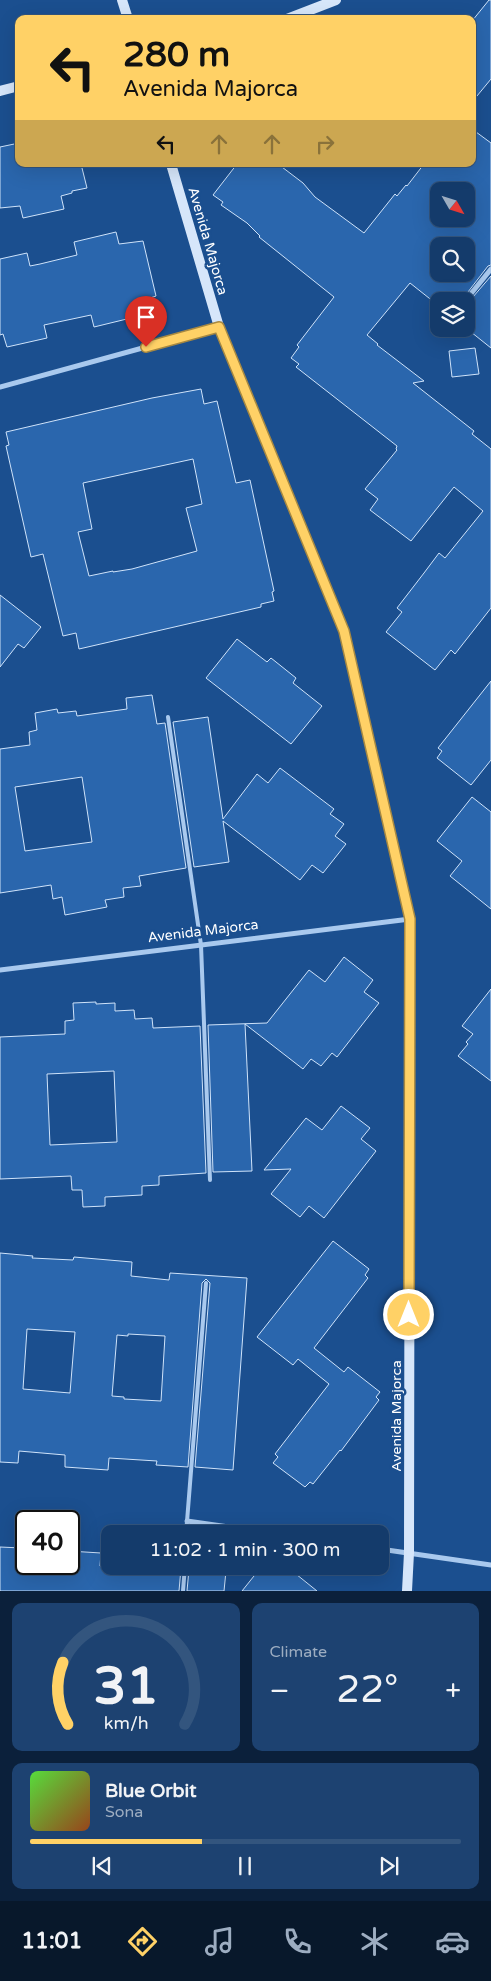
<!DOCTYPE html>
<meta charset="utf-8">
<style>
body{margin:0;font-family:"Varela Round",sans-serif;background:#1d4271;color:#f1f3f6;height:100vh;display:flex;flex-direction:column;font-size:19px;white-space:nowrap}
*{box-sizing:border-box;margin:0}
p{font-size:16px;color:#9dadc1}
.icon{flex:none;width:28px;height:28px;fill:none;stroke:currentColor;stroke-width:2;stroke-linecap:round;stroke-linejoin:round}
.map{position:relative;height:1591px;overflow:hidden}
.panel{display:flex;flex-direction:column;gap:12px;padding:12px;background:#0b203b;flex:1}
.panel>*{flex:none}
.hud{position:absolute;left:15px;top:15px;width:461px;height:152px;border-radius:10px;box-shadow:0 5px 20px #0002,0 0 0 1px #33557e;background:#ffd166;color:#111;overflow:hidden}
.needle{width:32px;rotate:129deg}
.tools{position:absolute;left:430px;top:182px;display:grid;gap:10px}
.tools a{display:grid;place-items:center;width:45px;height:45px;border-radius:10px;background:#143b6b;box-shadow:0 5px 20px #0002,0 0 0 1px #33557e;font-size:25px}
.speed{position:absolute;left:15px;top:1510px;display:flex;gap:10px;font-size:25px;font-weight:700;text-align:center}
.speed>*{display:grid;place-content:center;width:65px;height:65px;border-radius:50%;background:#143b6b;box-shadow:0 5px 20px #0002,0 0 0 1px #33557e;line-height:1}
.speed .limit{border:2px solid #111;border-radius:8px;background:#fff;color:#111}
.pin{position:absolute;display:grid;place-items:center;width:42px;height:42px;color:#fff;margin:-51px -21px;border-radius:50% 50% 50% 0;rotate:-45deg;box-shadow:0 0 5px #0007}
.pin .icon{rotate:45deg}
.me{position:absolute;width:55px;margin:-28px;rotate:0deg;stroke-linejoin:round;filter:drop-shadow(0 0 4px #0008)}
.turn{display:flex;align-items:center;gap:18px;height:105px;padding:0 25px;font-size:22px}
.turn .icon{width:65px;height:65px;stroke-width:2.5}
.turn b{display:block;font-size:35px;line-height:42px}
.lanes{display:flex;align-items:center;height:48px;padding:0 25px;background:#0003;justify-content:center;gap:25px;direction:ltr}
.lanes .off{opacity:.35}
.big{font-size:38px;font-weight:600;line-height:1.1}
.panel .tile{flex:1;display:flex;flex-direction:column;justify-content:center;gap:8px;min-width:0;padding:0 18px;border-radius:10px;background:#1d4271}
.panel .dial{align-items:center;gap:0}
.dial svg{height:130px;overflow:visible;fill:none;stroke:#33557e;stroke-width:7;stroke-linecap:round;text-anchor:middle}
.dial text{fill:#f1f3f6;stroke:none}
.song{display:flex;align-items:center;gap:15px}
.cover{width:60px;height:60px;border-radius:8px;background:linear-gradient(135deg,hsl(110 70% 55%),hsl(20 70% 35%))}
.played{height:5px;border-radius:2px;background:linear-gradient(90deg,#ffd166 40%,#33557e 40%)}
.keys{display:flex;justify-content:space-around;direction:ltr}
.heat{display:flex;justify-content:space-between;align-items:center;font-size:28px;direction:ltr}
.panel .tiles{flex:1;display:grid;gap:12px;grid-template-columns:1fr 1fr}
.tile:last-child{grid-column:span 2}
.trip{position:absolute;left:101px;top:1525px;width:288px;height:50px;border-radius:10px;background:#143b6b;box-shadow:0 5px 20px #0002,0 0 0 1px #33557e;font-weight:600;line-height:50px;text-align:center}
.menu{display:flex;height:80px;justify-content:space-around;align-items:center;background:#08182b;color:#9dadc1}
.menu .icon{width:35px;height:35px}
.menu .active{color:#ffd166}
.menu b{font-size:22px;color:#f1f3f6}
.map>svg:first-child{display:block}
.building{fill:#2a66ad;stroke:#cfe3fa;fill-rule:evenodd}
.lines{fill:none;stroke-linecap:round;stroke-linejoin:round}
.lane{stroke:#a9c9ee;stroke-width:4}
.street{stroke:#a9c9ee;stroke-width:5}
.secondary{stroke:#d6e6fa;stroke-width:10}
.route-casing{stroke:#a68842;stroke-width:12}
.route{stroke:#ffd166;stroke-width:9}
.labels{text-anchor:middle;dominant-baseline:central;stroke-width:5;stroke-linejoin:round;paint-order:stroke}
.street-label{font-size:14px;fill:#fff;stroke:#1b4f8f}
</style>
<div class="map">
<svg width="491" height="1591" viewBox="0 0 491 1591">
<rect width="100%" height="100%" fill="#1b4f8f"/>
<g class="building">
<polygon points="489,0 491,0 491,79 472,102 472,21"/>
<path d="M472,129L491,143V265L488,266L461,301H439V306L410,283L367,335L378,344L377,345L424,381L413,383L474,431L472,434L491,449V608L455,654L451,650L435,670L386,632L402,612L397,608L424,573L439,553L445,558L483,511L454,487L411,541L370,510L378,499L365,489L397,450L396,449L397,446L296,367L299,364L291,358L299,347L297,345L334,297L259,237L260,236L247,223L221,205L223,202L213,195L237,164H278L303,183L315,197L364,233L395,194L397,196L406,185L407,186L424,164H472ZM439,191H466V219H439ZM439,246H466V274H439Z"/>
<polygon points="19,143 19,164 81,164 87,188 72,191 72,193 61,196 64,209 23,218 20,206 0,208 0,147"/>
<polygon points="116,232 119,244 143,241 156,296 132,304 135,317 94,327 91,315 44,325 47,338 7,347 3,334 0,335 0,259 27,253 30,266 40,264 77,255 74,242"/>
<polygon points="491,276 491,348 466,328 466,305"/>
<polygon points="475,348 479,374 452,377 449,351"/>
<path d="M201,389L204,404L217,401L236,483L250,480L274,591L272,592L274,601L261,604V607L79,649L76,633L63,636L43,554L31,557L6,446L9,445L6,432L152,398ZM193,459L202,504L186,508L197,551L132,569L113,572V571L89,576L78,532L92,529L83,483Z"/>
<polygon points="0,595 41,627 24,648 18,644 0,667"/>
<polygon points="237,639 267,662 271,658 296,678 293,683 322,706 291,744 206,678"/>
<polygon points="491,681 491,760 471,785 437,758 442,751 438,748"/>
<path d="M152,695L157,724L165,723L186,868L139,876L141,886L123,888L124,897L105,900L107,907L65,915L62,897L53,899L51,885L0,893V749L30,745L29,732L37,730L35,713L57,709L58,713L76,711L77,716L127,709L126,698ZM82,777L92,842L25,851L15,787Z"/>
<polygon points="208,717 223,819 257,774 268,783 280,768 334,809 330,814 344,824 335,836 346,844 323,873 312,865 300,880 223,821 229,862 194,867 173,722"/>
<polygon points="472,797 491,812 491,909 450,876 462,861 437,841"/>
<polygon points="344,957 373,980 364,992 379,1003 337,1057 332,1053 321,1066 311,1059 303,1069 245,1024 252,1171 213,1172 208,1025 267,1023 309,970 325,982"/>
<polygon points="491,989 491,1081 458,1056 468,1044 466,1042 473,1034 462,1026"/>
<path d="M96,1002V1004L115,1003V1011L134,1010L135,1019L152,1018L153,1028L200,1026L206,1173L159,1176V1185L142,1186V1195L105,1197V1206L83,1207L82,1190H72L71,1176L0,1179V1037L65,1034V1021L74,1020L73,1003ZM114,1071L117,1142L50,1145L47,1074Z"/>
<polygon points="341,1106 370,1128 361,1139 376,1151 324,1218 309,1206 300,1217 271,1194 291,1169 264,1170 306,1118 322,1130"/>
<polygon points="333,1241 369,1269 365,1275 368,1278 314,1348 344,1372 348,1367 380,1392 376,1397 379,1400 341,1451 340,1450 313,1484 310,1482 305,1487 273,1463 278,1457 275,1454 329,1384 298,1359 293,1365 257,1337"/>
<path d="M0,1253L33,1256L32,1258L73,1260L74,1257L132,1262L131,1276L169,1280L170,1273L247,1278L233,1470L195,1467L210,1283L206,1279L202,1283L188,1467L156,1465L157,1461L109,1458L108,1470L65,1467V1455L19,1451L18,1463L0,1462ZM27,1329L75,1332L70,1393L23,1389ZM128,1334L165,1336L161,1401L124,1399V1397L112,1396L117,1335L128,1336Z"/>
<polygon points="0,1547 22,1548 21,1564 69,1564 69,1551 101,1553 100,1566 111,1567 112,1569 148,1572 149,1566 181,1568 179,1591 0,1591"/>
<polygon points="262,1566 286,1566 317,1591 242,1591"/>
<polygon points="189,1569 226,1571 224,1591 187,1591"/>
</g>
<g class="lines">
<g class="lane">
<polyline points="168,717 201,945 210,1180"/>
<polyline points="186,1534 206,1283"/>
<polyline points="183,1591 185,1566"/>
</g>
<g class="street">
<polyline points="465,301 491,269"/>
<polyline points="0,387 219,327"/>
<polyline points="0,970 410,919"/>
<polyline points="187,1521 278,1534"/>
<polyline points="380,1549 491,1565"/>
</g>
<g class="secondary">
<polyline points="122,0 128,19"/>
<polyline points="287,19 336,0"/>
<polyline points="0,91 19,86"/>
<polyline points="171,164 219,327 344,631 410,919 409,1553 407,1591"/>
</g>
</g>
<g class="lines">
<g class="route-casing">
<polyline id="route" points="146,347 219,327 344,631 410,919 409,1315"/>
</g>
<use href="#route" class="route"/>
</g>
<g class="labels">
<g class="street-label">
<text transform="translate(208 241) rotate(74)">Avenida Majorca</text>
<text transform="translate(203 931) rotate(-7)">Avenida Majorca</text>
<text transform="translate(396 1416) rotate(-90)">Avenida Majorca</text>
</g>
</g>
</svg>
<div class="tools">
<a><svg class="needle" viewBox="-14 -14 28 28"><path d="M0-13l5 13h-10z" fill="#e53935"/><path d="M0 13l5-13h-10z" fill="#9dadc1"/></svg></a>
<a><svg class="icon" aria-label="search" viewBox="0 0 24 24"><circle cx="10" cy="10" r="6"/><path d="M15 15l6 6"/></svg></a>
<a><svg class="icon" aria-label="layers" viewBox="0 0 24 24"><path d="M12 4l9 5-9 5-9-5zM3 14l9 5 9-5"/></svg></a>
</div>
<div class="speed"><div class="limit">40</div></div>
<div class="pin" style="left:146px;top:347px;background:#d93025"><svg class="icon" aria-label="arrive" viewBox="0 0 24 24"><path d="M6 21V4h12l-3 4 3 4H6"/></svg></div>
<svg class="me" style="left:409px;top:1315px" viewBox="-20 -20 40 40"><circle r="17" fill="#ffd166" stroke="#fff" stroke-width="3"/><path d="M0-11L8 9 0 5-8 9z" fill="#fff"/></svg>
<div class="trip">11:02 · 1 min · 300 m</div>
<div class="hud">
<div class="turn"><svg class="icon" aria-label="left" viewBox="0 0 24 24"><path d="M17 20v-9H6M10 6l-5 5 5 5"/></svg><div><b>280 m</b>Avenida Majorca</div></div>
<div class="lanes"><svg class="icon" aria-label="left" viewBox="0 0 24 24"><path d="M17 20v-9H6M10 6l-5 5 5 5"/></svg><svg class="icon off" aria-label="ahead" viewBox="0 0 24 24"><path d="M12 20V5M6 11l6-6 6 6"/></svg><svg class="icon off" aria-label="ahead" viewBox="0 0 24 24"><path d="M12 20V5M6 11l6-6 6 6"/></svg><svg class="icon off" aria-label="right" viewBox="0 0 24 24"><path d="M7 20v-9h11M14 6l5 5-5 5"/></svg></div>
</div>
</div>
<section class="panel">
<div class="tiles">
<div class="tile dial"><svg viewBox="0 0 100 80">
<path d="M14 69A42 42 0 1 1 86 69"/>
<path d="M14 69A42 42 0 0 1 11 31" stroke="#ffd166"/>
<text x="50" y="56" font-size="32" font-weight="700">31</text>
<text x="50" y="72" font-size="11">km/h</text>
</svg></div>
<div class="tile"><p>Climate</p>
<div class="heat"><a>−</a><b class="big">22°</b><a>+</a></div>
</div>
<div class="tile">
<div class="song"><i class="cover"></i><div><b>Blue Orbit</b><p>Sona</p></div></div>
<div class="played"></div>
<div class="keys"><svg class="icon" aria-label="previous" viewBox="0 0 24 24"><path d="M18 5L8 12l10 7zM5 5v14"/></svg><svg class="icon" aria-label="pause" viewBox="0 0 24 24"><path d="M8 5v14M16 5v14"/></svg><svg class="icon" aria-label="next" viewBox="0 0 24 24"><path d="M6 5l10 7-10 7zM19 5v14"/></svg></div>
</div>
</div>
</section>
<nav class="menu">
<b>11:01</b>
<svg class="icon active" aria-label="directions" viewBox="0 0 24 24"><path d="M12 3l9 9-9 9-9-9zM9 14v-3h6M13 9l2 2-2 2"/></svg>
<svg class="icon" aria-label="music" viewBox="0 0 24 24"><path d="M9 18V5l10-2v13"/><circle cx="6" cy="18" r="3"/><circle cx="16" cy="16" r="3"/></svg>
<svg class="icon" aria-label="phone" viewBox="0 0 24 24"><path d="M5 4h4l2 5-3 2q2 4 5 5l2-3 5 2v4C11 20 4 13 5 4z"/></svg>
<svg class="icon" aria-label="climate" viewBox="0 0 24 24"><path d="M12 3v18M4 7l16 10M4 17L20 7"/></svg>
<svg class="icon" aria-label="car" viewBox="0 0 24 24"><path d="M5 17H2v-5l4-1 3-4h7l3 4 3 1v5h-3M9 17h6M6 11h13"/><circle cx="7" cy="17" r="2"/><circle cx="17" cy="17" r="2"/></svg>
</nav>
